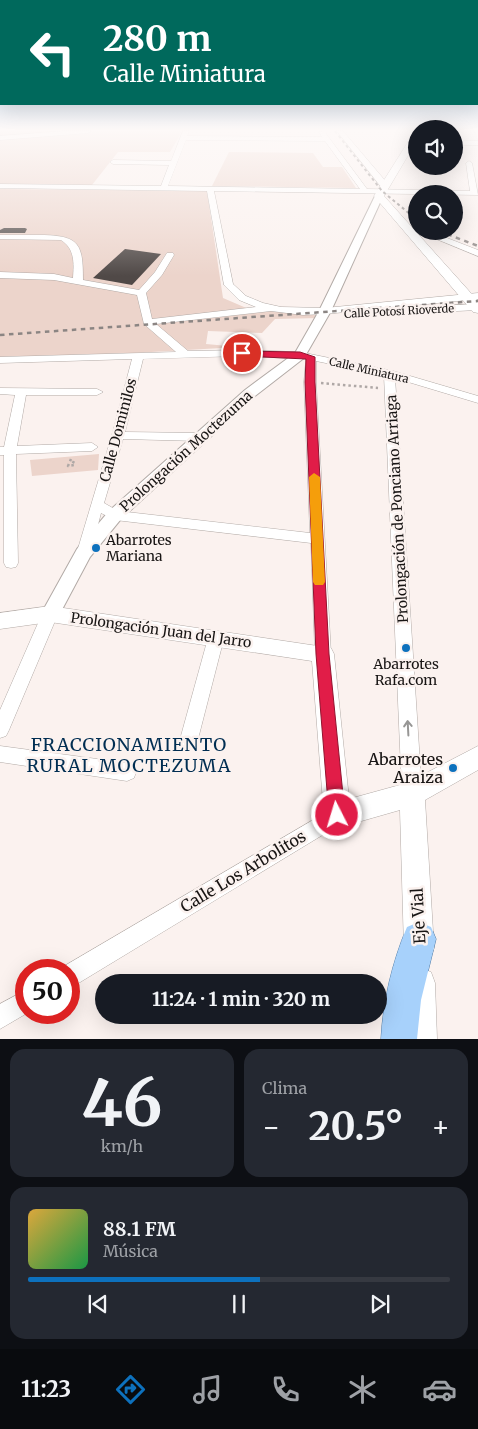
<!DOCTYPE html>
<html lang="es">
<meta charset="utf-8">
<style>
body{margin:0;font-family:Merriweather,serif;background:#242831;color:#f1f3f6;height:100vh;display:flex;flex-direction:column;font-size:19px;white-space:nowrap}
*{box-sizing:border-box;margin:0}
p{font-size:16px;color:#9ea1a6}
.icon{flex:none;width:28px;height:28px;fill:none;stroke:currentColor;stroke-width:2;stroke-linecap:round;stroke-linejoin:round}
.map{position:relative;height:1039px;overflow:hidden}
.details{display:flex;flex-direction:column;gap:10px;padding:10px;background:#0d0f14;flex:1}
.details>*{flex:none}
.top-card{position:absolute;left:0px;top:0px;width:479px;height:105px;box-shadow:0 5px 20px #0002;background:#00695c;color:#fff;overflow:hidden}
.fabs{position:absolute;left:408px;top:120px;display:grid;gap:10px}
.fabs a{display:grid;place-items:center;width:55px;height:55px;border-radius:50%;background:#171b24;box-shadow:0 5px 20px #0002;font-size:25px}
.speed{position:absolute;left:15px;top:959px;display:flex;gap:10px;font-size:25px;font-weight:700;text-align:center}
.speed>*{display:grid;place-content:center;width:65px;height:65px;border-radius:50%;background:#171b24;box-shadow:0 5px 20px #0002;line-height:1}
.speed .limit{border:8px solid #d22;background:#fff;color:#111}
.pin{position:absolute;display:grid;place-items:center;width:42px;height:42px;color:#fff;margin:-21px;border:2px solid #fff;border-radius:50%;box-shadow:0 1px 5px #0007}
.me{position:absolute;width:55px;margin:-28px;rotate:355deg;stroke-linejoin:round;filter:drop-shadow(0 0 4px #0008)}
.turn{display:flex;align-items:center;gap:18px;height:105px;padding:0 20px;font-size:22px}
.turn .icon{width:65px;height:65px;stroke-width:2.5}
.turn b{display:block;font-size:35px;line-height:42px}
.big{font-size:38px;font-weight:700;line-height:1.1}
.details .widget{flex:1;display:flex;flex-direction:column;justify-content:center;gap:8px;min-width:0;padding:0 18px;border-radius:15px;background:#242831}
.details .dial{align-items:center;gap:0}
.dial b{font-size:65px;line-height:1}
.song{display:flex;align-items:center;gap:15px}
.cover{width:60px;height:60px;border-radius:8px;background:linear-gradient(135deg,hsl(40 70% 55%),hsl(140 70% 35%))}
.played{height:5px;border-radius:2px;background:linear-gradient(90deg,#0d71bd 55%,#363941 55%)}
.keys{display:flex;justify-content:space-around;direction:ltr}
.heat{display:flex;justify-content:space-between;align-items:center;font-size:28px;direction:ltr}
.details .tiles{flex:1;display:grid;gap:10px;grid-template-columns:1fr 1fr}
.widget:last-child{grid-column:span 2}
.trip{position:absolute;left:95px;top:974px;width:292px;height:50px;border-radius:25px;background:#171b24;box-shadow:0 5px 20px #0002;font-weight:700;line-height:50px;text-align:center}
.dock{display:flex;height:80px;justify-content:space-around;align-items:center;background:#090b0e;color:#9ea1a6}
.dock .icon{width:35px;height:35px}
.dock .current{color:#0d71bd}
.dock b{font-size:22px;color:#f1f3f6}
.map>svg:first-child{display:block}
.green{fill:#ecd4cb}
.building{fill:#504947}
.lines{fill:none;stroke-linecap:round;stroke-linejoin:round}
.minor-casing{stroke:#b2aaa6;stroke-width:1}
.tertiary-casing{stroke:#b2aaa6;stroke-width:2}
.secondary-casing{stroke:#b2aaa6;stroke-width:1}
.primary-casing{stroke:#4f7ca8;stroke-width:1}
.path{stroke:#afa8a6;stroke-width:2.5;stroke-dasharray:2.5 3;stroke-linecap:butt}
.minor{fill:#fff;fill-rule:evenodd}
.tertiary{fill:#fff;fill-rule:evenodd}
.secondary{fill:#fff;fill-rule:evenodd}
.primary{fill:#a7d1fb;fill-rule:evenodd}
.rail-far1{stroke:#8b8583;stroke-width:2;stroke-dasharray:3 3;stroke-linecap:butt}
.rail{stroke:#8b8583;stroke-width:2.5;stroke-dasharray:4.5 4.5;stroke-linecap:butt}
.oneway{stroke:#979695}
.route{fill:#e11d48;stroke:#92132f}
.slow{fill:#f59e0b}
.poi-dot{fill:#0d71bd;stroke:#fbf2ef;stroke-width:2}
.labels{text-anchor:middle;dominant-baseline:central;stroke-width:5;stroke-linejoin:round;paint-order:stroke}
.far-street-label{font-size:11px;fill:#181514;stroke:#fbf2ef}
.street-label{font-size:14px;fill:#181514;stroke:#fbf2ef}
.poi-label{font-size:14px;fill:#181514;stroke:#fbf2ef;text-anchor:start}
.near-poi-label{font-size:16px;fill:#181514;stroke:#fbf2ef;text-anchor:end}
.near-street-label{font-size:16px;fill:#181514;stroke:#fbf2ef}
.near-neighbourhood-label{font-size:18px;letter-spacing:1px;fill:#012e52;stroke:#fbf2ef}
</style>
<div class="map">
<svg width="478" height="1039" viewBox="0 0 478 1039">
<rect width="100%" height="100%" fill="#fbf2ef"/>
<g class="green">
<polygon points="0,131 180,131 180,135 170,152 118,152 92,185 0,185"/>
<polygon points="229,152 313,153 323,167 342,167 356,188 212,186"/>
<polygon points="0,189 207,191 223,298 251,310 320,312 319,318 275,319 262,333 208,331 206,344 239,347 134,353 0,357"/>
<polygon points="99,454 98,470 32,476 30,460"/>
</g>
<g class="building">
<polygon points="4,228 25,228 27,229 25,233 0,233 0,230"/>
<polygon points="125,249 161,254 132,285 93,278"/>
</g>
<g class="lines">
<g class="minor-casing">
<g id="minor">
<polygon points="65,131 91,131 88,133 0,140 0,136"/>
<path d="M183,131H189L187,136L322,137L319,132L324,131L367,189L470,191L466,163L469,161L472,163L478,195L214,191L233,284L246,296L263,303L281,307L325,308L478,293V299L325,314L303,315L271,311L156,324L188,351L242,350L300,352L393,371L478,396V403L395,378L422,794L419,800L412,803L405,800L402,794L384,375L316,361V382L331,654L329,659L323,661L317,659L315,654L311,543L115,520L101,513L91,552L89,556L84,557L79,556L77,552L112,435L132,359L0,363V357L176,352L144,324L137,295L54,280L0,278V272L54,274L73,278C74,263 75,249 61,240L0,239V235C15,235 29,235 44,235C80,236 83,245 83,280L139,290L155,272L167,253H173L174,255L162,275L146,293L152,319L256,307L239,300L224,285L207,191L0,188V184L161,186L169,165L113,164L110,162L113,160L171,161ZM186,140L325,141L360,189L168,186ZM242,356L306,359L304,382L310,533L118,511L104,503L123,439L199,441L205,437L199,433L125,432L143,359Z"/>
<polygon points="337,131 343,131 388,184 388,188 382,188"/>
<rect x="454" y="141" width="24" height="4"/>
<polygon points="417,231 429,231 478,250 478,256"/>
<polygon points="478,304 478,310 436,312 431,309 436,306"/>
<polygon points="0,388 97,389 103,392 97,395 26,395 17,446 92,443 98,447 92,451 16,454 18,563 16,567 11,568 6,567 4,563 4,455 0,455 0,447 4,447 15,395 0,394"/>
<polygon points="50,608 56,610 58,614 9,730 6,736 0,738 0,710 42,614 44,610"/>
<polygon points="216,632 222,633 224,638 197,743 194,749 188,751 182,749 179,743 208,638 210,633"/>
<polygon points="0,746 127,763 134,766 136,772 134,778 127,781 0,762"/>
<polygon points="337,806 344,808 347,815 344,822 77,984 69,987 69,970 60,970 61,968"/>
<polygon points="26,990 26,1012 29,1012 0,1029 0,1004"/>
</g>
</g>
<g class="tertiary-casing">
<polygon id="tertiary" points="379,193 383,196 331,311 304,358 255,396 121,519 90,557 57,619 50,621 43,619 41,614 77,549 109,511 245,390 295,353 319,311 375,196"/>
</g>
<g class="secondary-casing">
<g id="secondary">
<polygon points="412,131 416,131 416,142 384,196 478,301 478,313 473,312 374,196 408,142"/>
<polygon points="50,606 331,648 334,654 349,799 407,783 478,746 478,770 425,800 434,948 430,959 419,963 408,959 404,948 400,810 337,828 328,824 324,815 312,661 50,622 0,629 0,613"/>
<polygon points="420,968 431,972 435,983 437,1039 405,1039 405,983 409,972"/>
</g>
</g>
<g class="primary-casing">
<path id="primary" d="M419,922L431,927L436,939L421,1000L417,1039H381C383,1001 392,963 407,927Z"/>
</g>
<g class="path">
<polyline points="321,383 378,388"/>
<polyline points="71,459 68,466 74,465 75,463 71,461"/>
</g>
<use href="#minor" class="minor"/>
<use href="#tertiary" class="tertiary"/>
<use href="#secondary" class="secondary"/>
<use href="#primary" class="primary"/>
<polyline class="rail-far1" points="335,131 382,191 416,219"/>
<g class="rail">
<polyline points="439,231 478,246"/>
<polyline points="0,335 478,301"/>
</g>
</g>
<defs><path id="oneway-shaft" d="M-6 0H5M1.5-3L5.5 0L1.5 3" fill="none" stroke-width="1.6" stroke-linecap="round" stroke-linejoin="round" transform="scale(1.25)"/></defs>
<use class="oneway" href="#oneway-shaft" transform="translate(408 728) rotate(-93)"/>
<linearGradient id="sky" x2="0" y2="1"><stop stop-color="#94bee8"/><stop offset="0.47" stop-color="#fdf9f8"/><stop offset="1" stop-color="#fdf9f8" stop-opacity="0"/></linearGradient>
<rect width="478" height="276" fill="url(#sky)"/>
<polygon class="route" points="239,351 300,352 315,357 315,382 329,654 345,815 343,820 337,823 331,820 329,815 316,654 305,382 306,359 242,356 239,355"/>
<polygon class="slow" points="314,473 320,477 325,582 323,585 315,585 313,582 309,477"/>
<g class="poi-dot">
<circle cx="96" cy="548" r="5"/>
<circle cx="406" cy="648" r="5"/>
<circle cx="453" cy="768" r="5"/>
</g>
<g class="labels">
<g class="far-street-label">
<text transform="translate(399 311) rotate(-3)">Calle Potosí Rioverde</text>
<text transform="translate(369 370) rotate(13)">Calle Miniatura</text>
</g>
<g class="street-label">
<text transform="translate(118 430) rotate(-75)">Calle Dominilos</text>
<text transform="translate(186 451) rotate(-42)">Prolongación Moctezuma</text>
<text transform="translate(397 509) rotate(-93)">Prolongación de Ponciano Arriaga</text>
<text transform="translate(161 630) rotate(8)">Prolongación Juan del Jarro</text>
</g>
<g class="poi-label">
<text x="106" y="540">Abarrotes<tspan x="106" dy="16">Mariana</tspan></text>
<text x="406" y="664" text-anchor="middle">Abarrotes<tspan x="406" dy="16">Rafa.com</tspan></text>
</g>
<g class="near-poi-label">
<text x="443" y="759">Abarrotes<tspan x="443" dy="18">Araiza</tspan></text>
</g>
<g class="near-street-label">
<text transform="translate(243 871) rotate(-31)">Calle Los Arbolitos</text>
<text transform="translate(418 916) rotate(-93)">Eje Vial</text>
</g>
<g class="near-neighbourhood-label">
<text x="129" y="744">FRACCIONAMIENTO<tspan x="129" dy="21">RURAL MOCTEZUMA</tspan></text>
</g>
</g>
</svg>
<div class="fabs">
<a><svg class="icon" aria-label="sound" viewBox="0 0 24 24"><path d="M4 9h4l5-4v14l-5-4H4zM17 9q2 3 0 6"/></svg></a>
<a><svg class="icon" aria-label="search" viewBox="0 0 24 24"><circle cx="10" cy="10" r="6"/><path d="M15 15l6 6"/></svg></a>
</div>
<div class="speed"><div class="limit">50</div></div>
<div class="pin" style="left:242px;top:353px;background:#d93025"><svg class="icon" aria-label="arrive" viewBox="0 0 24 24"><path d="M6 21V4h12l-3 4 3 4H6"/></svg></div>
<svg class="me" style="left:337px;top:815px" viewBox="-20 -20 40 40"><circle r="17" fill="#e11d48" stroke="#fff" stroke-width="3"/><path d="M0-11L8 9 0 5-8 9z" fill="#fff"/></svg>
<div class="trip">11:24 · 1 min · 320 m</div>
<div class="top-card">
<div class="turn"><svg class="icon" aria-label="left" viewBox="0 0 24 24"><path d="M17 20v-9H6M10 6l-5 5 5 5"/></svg><div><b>280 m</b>Calle Miniatura</div></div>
</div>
</div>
<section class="details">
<div class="tiles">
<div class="widget dial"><b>46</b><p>km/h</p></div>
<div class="widget"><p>Clima</p>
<div class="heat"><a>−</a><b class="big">20.5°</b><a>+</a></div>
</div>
<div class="widget">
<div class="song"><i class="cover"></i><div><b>88.1 FM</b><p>Música</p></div></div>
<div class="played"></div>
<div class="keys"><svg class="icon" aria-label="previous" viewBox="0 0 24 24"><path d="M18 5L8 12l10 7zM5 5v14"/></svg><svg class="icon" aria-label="pause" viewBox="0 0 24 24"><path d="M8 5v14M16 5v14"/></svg><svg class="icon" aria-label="next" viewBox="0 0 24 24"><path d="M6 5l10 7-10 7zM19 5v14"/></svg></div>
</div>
</div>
</section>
<nav class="dock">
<b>11:23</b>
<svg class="icon current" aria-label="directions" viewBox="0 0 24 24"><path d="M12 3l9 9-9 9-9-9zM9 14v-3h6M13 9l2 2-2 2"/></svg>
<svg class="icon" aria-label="music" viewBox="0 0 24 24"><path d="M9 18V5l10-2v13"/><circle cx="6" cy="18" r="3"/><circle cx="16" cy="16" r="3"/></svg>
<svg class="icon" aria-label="phone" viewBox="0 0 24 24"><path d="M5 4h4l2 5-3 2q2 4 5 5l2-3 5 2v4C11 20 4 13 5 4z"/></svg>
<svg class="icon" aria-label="climate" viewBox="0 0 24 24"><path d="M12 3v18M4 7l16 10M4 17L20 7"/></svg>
<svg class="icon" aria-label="car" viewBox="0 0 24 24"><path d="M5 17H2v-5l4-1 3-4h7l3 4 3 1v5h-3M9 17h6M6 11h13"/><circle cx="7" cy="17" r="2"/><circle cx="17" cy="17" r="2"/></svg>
</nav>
